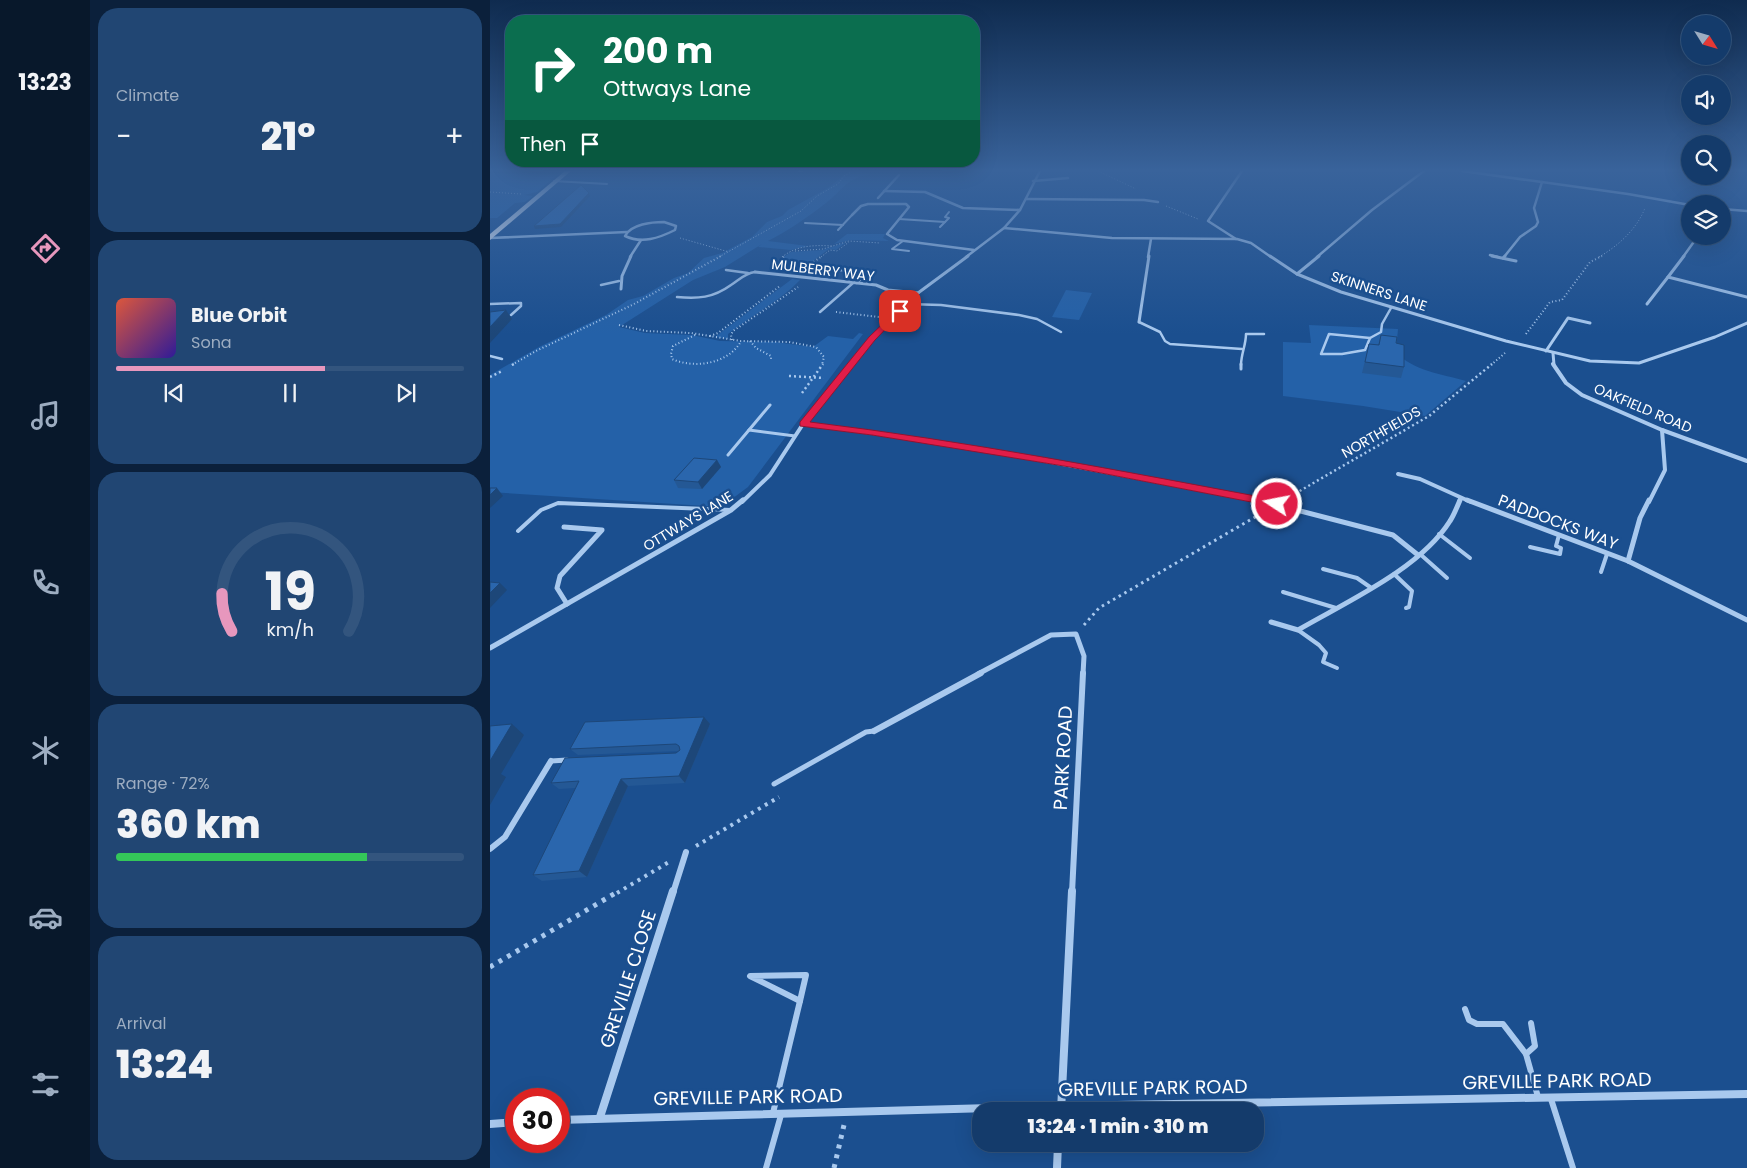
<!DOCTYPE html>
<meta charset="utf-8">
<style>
body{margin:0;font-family:Poppins,sans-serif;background:#214673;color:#f1f3f6;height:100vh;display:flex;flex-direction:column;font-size:19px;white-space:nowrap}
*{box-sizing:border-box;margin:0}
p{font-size:16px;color:#9dadc1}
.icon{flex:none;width:28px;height:28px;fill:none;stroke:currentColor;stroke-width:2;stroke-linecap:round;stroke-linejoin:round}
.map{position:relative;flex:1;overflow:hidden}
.details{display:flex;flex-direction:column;gap:8px;padding:8px;background:#0b203b;width:400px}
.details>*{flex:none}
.hud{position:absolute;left:15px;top:15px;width:475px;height:152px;border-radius:20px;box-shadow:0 5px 20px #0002,0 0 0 1px #33557e;background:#0b6e4f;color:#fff;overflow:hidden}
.needle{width:32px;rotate:127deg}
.buttons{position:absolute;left:1191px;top:15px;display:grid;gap:10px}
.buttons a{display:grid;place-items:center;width:50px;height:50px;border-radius:50%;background:#143b6b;box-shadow:0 5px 20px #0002,0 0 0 1px #33557e;font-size:25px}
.speed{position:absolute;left:15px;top:1088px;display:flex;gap:10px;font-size:25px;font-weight:700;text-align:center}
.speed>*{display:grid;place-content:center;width:65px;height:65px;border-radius:50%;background:#143b6b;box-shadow:0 5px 20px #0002,0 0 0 1px #33557e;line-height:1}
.speed .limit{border:8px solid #d22;background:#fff;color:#111}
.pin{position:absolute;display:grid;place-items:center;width:42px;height:42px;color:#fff;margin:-21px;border-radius:10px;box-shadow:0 2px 8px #0006}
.me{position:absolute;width:55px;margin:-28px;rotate:281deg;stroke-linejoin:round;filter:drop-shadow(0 0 4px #0008)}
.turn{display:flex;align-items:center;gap:18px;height:105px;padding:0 15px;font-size:22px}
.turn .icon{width:65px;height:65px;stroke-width:2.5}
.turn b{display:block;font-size:35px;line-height:42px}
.then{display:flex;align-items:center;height:48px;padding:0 15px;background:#0003;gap:10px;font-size:19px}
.big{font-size:38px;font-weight:800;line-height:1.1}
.details .widget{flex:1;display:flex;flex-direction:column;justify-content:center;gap:8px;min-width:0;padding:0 18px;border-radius:20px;background:#214673}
.details .dial{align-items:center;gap:0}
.dial svg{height:130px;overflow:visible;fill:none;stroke:#33557e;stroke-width:7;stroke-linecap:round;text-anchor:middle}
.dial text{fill:#f1f3f6;stroke:none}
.song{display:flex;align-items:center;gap:15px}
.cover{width:60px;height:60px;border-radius:8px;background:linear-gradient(135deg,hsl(10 70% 55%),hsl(250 70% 35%))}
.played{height:5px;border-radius:2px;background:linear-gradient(90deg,#e797bd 60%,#33557e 60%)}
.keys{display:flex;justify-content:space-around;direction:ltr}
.heat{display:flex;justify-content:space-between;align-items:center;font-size:28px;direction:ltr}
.charge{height:8px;border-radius:4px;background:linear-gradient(90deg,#34c759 72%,#33557e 0)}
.trip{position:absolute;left:482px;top:1102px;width:292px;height:50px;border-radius:20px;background:#143b6b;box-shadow:0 5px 20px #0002,0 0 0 1px #33557e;font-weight:800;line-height:50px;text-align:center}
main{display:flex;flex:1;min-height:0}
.tab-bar{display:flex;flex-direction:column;width:90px;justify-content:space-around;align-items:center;background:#08182b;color:#9dadc1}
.tab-bar .icon{width:35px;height:35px}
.tab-bar .on{color:#e797bd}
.tab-bar b{font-size:22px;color:#f1f3f6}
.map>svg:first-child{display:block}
.green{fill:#2461a8}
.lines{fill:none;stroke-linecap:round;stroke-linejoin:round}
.path-far5{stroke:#a9c9ee;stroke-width:1;stroke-dasharray:1 2;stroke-linecap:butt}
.path-far4{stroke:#a9c9ee;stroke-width:2;stroke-dasharray:1 2.5;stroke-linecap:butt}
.path-far3{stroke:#a9c9ee;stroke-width:2.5;stroke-dasharray:2 3;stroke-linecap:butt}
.path-far2{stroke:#a9c9ee;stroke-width:3;stroke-dasharray:2.5 4;stroke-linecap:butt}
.path-far1{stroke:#a9c9ee;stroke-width:4;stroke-dasharray:3 5;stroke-linecap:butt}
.path{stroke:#a9c9ee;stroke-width:5;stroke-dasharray:4 6;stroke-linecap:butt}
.service-far5{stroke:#a9c9ee;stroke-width:2}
.service-far4{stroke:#a9c9ee;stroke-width:2.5}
.service-far3{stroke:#a9c9ee;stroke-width:3}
.service-far2{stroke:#a9c9ee;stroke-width:4}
.service-far1{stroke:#a9c9ee;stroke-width:5}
.service{stroke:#a9c9ee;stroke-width:6}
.minor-far5{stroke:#a9c9ee;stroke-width:2.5}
.minor-far4{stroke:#a9c9ee;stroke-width:3}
.minor-far3{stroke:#a9c9ee;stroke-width:4}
.minor-far2{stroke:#a9c9ee;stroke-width:5}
.minor-far1{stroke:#a9c9ee;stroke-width:6}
.minor{stroke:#a9c9ee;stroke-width:8}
.trunk{fill:#f8faff;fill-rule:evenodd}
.wall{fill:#245895}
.shaded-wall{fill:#1d4779}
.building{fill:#2a66ad;stroke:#1d4779}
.route{fill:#e11d48;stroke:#92132f}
.labels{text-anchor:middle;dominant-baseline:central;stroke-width:5;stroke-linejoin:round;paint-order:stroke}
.far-street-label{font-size:14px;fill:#fff;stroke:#1b4f8f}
.street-label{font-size:16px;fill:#fff;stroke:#1b4f8f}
.near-street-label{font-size:19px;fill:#fff;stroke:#1b4f8f}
</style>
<main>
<nav class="tab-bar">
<b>13:23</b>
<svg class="icon on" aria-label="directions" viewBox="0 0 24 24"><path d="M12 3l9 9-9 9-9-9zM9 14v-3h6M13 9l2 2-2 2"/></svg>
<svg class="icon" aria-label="music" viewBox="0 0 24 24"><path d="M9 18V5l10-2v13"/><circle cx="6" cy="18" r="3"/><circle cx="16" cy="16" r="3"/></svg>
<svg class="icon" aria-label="phone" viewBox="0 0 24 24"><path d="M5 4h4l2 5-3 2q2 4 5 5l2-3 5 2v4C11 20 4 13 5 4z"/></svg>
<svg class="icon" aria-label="climate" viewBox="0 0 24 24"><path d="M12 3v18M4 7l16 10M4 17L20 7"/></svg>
<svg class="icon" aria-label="car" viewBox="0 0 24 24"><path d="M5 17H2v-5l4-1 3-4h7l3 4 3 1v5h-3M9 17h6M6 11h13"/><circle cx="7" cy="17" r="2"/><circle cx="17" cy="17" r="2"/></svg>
<svg class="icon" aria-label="filters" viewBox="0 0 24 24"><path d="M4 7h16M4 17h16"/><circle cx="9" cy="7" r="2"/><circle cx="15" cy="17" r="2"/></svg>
</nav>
<section class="details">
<div class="widget"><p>Climate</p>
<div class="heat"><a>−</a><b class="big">21°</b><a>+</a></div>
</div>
<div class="widget">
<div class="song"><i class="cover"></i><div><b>Blue Orbit</b><p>Sona</p></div></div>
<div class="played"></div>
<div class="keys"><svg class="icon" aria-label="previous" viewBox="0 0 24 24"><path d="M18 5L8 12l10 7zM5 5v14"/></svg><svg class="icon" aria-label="pause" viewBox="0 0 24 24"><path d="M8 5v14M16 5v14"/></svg><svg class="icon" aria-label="next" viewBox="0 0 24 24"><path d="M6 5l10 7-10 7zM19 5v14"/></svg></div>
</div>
<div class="widget dial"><svg viewBox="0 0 100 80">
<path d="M14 69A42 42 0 1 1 86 69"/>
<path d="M14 69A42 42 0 0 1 8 46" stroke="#e797bd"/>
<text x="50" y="56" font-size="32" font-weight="700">19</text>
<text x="50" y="72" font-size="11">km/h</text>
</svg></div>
<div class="widget"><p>Range · 72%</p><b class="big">360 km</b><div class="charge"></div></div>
<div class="widget"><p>Arrival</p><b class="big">13:24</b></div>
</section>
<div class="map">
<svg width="1257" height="1168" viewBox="0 0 1257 1168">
<rect width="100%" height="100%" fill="#1b4f8f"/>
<g class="green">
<path d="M365,171L380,174C354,180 355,188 336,203C318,217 298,231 278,241L318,246L301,250L268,247L272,244L235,267L203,280L129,327L155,333L202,335L230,341L285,342L323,347L338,336L363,339L369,333L373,334L258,487L231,507L0,492V375L49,347L116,315L138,300L153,296L184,278L198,273L214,258L232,253L262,237L277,222L292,216L298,210L338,188L358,172Z"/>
<polygon points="0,173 57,175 67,175 47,192 34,195 43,196 35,202 25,203 7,218 0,218"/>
<polygon points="357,234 395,234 393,238 399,241 361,240 344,244"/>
<polygon points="353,243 355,243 346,250 339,249 308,272 298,266 291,265 290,263 295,256 301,252 333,250"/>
<path d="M302,279L310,280C289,302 261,315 238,334V339L225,337Z"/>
<polygon points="576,290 602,293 589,320 562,317"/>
<path d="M819,325L908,329L906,352C923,371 952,374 976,381L935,416L873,406L793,396V342L821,343Z"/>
</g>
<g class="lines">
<g class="path-far5">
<polyline points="608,171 646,189"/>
<polyline points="0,192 31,194"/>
<polyline points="676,206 708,219"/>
<polyline points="190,238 239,252"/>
<polyline points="305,251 333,249 359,241 390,243"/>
<polyline points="229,257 311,211 327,196 348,184 354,176 363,171"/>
<path d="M292,257C307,245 325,245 343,246"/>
<polyline points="331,257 340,250 347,251 359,242"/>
<path d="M1109,257C1128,246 1147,229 1155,208"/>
</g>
<g class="path-far4">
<polyline points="289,263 294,256"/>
<polyline points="318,266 332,256"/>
<polyline points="346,312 389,317"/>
<polyline points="129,325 156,331 201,333 251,341 299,342 326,347 334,357 332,365"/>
<polyline points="1036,334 1060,302 1072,300 1100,262 1112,256"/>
<path d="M205,335L183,346L181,354L182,359C204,369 239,364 251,341"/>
<polyline points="220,336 228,333 290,286"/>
<polyline points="242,340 241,335 243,331 308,287"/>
<polyline points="260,341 266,348 281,356 281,359"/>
<polyline points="22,365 46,351 144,304 231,256"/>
<polyline points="1001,365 1015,353"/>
</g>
<g class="path-far3">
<polyline points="22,365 24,364"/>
<polyline points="299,376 334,378"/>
<polyline points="0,377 12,371"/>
<polyline points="312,393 333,364"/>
<polyline points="801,496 939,416 1002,364"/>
</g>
<polyline class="path-far2" points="594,625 609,608 772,513"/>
<g class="path-far1">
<polyline points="206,846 289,797"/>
<polyline points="127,893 179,862"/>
</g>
<g class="path">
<polyline points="0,967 129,891"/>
<polyline points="344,1168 354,1125"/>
</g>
<g class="service-far5">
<polyline points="308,171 312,171"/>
<polyline points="64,181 117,184"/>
<polyline points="409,219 455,222"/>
<polyline points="315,223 353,225"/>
<polyline points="450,227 459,218 455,217 459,212"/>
<polyline points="348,230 362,215"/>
<polyline points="413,241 402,249 419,251"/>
</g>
<g class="service-far4">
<polyline points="236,270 258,273"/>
<polyline points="349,270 376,273 367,283"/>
<polyline points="111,285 129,281"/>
<path d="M187,297C208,299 223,298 241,285C249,280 255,273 265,272"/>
<polyline points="0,304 31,303 31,306 21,315"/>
<polyline points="417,304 451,305 529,315 547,319 571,332"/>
<polyline points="330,312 363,283"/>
<polyline points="649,322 670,332 675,341 680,344 752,349"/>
<polygon points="839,334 880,338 875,350 852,354 831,354"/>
<polyline points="880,338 891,332 892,324 901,308"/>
<polyline points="0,356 12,359"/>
<path d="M751,365C751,354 756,345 756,334H774"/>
</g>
<g class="service-far3">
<polyline points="751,364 751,369"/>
<polyline points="259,430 280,405"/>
<polyline points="238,455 259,430 305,436"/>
</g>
<g class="service-far2">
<polyline points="28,531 51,510 68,503 241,510"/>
<polyline points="949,534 980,558"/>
<polyline points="1040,547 1070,554 1071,548 1066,546 1069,535"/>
<polyline points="930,554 957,578"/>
<polyline points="833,569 867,578 880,587"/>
<polyline points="1111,572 1117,554"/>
<polyline points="904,574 922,591 919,607 916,608"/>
<polyline points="793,592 846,608"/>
<polyline points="808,630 829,645 836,653 833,662 847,668"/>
</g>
<g class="service-far1">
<polyline points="61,761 77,760"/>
<polyline points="284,784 376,732 384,731"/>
</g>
<g class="service">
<polygon points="316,975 310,1001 260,976"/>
<polyline points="975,1009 979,1020 987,1024 1013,1024 1036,1054"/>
<polyline points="1041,1023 1045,1046 1036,1054 1048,1097"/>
<polyline points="1061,1099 1083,1168"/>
<polyline points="283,1113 310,1001"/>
<polyline points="276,1168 291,1115"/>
</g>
<g class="minor-far5">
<polyline points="972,171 1138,194 1200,205"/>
<polyline points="543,181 578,178"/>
<polyline points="394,191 435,192 473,208 530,210"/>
<polyline points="388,198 409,175"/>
<polyline points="536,199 654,200 668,202"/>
<polyline points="1232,209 1257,211"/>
<polyline points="362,215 371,206 378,204 416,204 419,207 397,234 407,240 484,250"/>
<path d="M174,222L186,226L185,230C169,238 152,244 135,236C141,224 162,222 174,222Z"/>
<polyline points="514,228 622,238 747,239 761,243 781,257"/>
<polyline points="0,238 137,232"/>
<polyline points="746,239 718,221 752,171"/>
<polyline points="1000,255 1008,257"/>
<polyline points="140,257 151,240"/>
<polyline points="476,257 514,228 530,210 550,171"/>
<polyline points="658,257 661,239"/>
<polyline points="827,257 882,210 934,171"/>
<polyline points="1014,257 1030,237 1046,226 1048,222 1044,208 1052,182"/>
<polyline points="1193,257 1208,236"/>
</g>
<g class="minor-far4">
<polyline points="780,256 807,274 851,292 1016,341 1100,361 1149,363 1225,337 1257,323"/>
<polyline points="1002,256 1026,261"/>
<polyline points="1194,256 1178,277 1257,297"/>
<polyline points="1013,258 1015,256"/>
<polyline points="265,272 386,285 398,290 428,293"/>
<polyline points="807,274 829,256"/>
<polyline points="131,289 132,276 141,256"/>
<polyline points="1157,304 1178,277"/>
<polyline points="649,322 659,256"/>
<polyline points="1056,351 1078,318 1100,323"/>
<polyline points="1063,353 1064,365"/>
<polyline points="361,365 382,339 428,293 478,256"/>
</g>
<g class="minor-far3">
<polyline points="1063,364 1076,383 1092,395 1172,430 1257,461"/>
<path d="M313,424C468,442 621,473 775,502"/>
<polyline points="908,474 930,479 981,502"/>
<polyline points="252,502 280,475 313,424 362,364"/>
<polyline points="969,502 971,498"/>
<polyline points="1159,502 1175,470 1172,430"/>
</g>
<g class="minor-far2">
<polyline points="768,500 903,535 928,555"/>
<polyline points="977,500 1138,561 1257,620"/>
<polyline points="74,527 112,530 70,576 67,588 77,604"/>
<polyline points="1138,561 1150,518 1159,500"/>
<path d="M781,622L808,630C856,602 930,569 960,521C964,515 967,507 970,500"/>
<polyline points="0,648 241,510 253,500"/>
<polyline points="488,674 561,635 586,634 594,656 593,674"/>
</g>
<g class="minor-far1">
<polyline points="384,731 491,673"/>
<polyline points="0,849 15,837 61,761"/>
<polyline points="183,893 196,852"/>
<polyline points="582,893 593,673"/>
</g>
<g class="minor">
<polyline points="571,1111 582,891"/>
<polyline points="110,1117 183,891"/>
<polyline points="69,1120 571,1106 1257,1094"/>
<polyline points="0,1124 26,1122"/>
<polyline points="567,1168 568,1144"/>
</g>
<polygon class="trunk" points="75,171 81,171 0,240 0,234"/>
</g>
<g class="wall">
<polygon points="891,335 906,343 914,367 911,378 872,373 879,344 888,345"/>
<polygon points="227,460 231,467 212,489 188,488 184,480"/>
<polygon points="220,724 195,783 138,786 97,877 52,881 43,875 86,788 69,789 61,783 186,753 189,751 88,755 80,749"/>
</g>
<g class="shaded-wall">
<polygon points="99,193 100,196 71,227 45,229 44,226"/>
<polygon points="16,310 22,319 0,343 0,327"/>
<polygon points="227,460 231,467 212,489 208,482"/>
<polygon points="7,488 13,496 0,508 0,495"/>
<polygon points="10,583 17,590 0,608 0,593"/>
<polygon points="214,717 220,724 195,783 189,776"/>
<polygon points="22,724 34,735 11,774 16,777 0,805 0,761"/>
<polygon points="131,779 138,786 97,877 89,871"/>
</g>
<g class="building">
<polygon points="91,185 99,193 70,224 44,226"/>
<polygon points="16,310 0,327 0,312"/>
<polygon points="891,335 907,337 906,343 914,345 914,367 875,362 879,344 889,345"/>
<polygon points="204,458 227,460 208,482 184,480"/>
<polygon points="0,488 7,488 0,495"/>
<polygon points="0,582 10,583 0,593"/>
<polygon points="214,717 189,776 131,779 89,871 43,875 89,781 61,783 75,758 186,753 190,750 189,746 186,744 80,749 95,722"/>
<polygon points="22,724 0,761 0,726"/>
</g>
<linearGradient id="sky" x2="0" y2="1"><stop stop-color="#0f2b4f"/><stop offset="0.51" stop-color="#39639b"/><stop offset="1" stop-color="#39639b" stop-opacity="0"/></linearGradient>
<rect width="1257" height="334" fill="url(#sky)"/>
<path class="route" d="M407,310L413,311L385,340L320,422C477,441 632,471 787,500L792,504L787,507L580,467L382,435L310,426V422L379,337Z"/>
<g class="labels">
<g class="far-street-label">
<text transform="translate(333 270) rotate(7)">MULBERRY WAY</text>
<text transform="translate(889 291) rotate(18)">SKINNERS LANE</text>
<text transform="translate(1153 408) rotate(23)">OAKFIELD ROAD</text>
<text transform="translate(891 432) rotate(-30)">NORTHFIELDS</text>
<text transform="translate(198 521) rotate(-31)">OTTWAYS LANE</text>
</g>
<g class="street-label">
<text transform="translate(1068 522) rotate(21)">PADDOCKS WAY</text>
</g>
<g class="near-street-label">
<text transform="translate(573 758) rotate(-87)">PARK ROAD</text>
<text transform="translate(138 979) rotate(-72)">GREVILLE CLOSE</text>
<text transform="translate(1067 1081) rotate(-1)">GREVILLE PARK ROAD</text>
<text transform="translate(663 1088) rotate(-1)">GREVILLE PARK ROAD</text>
<text transform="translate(258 1097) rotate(-1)">GREVILLE PARK ROAD</text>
</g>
</g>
</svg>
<div class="buttons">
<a><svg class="needle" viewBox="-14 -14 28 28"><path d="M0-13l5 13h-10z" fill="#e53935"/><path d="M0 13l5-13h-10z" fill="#9dadc1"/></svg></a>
<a><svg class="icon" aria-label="sound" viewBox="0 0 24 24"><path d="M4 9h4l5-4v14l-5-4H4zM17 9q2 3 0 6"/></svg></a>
<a><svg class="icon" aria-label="search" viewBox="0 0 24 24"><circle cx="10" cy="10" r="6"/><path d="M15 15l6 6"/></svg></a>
<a><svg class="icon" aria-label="layers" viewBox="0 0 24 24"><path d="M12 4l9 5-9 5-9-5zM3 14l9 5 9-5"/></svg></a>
</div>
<div class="speed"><div class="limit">30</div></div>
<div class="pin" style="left:410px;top:311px;background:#d93025"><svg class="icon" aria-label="arrive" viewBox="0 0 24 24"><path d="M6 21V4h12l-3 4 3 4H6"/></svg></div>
<svg class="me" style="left:787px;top:504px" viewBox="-20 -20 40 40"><circle r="17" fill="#e11d48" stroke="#fff" stroke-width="3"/><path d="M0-11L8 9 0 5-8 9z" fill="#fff"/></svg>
<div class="trip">13:24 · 1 min · 310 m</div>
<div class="hud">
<div class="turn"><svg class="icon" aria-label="right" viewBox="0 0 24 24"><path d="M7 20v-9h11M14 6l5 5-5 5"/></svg><div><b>200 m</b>Ottways Lane</div></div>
<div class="then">Then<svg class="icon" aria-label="arrive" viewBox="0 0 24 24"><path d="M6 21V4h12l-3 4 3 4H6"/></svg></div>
</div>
</div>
</main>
